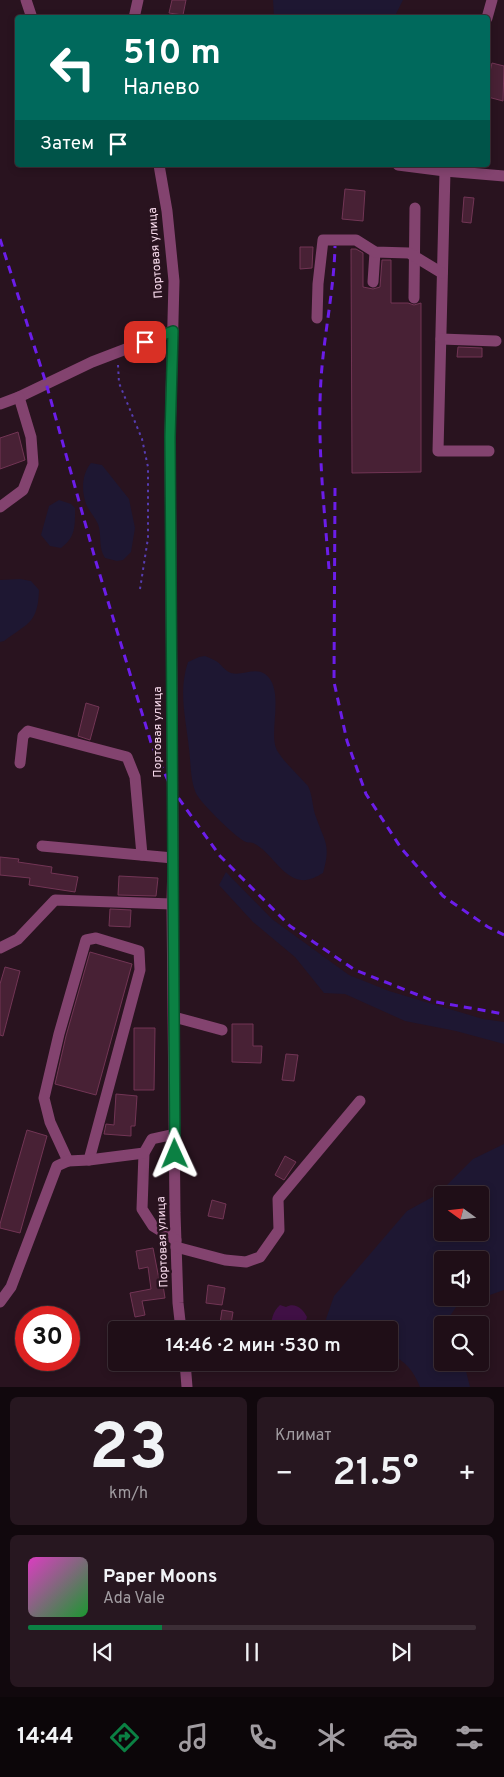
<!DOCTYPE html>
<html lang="ru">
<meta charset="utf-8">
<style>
body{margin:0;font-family:Overpass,sans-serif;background:#271720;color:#f1f3f6;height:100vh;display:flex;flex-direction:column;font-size:19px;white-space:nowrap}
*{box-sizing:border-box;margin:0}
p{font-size:16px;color:#a19ca1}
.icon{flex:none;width:28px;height:28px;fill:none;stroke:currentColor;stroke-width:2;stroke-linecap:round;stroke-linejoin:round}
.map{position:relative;height:1387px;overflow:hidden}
.sheet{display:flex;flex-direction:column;gap:10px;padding:10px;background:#11080d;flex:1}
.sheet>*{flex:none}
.banner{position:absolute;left:15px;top:15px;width:475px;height:152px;border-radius:5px;box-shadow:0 2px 8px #0003,0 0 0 1px #3c2e36;background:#00695c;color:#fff;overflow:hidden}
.needle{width:32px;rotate:285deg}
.tools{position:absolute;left:434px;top:1186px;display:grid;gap:10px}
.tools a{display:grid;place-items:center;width:55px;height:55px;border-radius:5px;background:#1f0e17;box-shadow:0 2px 8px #0003,0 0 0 1px #3c2e36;font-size:25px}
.speed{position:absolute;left:15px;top:1306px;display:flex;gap:10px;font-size:25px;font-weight:700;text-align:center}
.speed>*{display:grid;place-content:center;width:65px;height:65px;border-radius:50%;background:#1f0e17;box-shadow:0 2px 8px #0003,0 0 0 1px #3c2e36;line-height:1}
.speed .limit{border:8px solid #d22;background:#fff;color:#111}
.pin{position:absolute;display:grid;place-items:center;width:42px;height:42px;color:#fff;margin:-21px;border-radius:10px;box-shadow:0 2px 8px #0006}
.me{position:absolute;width:55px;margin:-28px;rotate:359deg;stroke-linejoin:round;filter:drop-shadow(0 0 4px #0008)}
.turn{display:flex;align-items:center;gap:18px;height:105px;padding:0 25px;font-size:22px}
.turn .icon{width:65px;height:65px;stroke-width:2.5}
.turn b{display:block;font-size:35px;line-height:42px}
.then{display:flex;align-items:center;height:48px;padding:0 25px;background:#0003;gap:10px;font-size:19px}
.big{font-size:38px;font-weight:600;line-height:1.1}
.sheet .widget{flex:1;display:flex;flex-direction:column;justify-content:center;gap:8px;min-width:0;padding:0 18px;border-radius:8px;background:#271720}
.sheet .dial{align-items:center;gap:0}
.dial b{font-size:65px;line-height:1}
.song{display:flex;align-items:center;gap:15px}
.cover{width:60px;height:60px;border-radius:8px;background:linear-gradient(135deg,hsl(310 70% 55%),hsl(130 70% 35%))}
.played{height:5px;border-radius:2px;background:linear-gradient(90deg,#0b8043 30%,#3c2e36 30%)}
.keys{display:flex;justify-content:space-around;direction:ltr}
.heat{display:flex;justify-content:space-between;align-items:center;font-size:28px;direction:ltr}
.sheet .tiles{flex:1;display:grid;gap:10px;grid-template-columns:1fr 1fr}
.widget:last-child{grid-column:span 2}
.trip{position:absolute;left:108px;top:1321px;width:290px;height:50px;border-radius:5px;background:#1f0e17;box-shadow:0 2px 8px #0003,0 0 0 1px #3c2e36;font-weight:600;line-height:50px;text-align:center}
.tab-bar{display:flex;height:80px;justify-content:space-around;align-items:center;background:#0c0609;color:#a19ca1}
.tab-bar .icon{width:35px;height:35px}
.tab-bar .active{color:#0b8043}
.tab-bar b{font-size:22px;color:#f1f3f6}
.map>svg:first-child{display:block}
.green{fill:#1e1732;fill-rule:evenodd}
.water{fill:#401045}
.building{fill:#482135;stroke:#723555}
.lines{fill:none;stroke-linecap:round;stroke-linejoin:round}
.path{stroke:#563db2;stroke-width:2;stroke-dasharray:2.5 4;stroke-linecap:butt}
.minor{stroke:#83436f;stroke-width:11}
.rail{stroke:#6b1de9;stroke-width:3;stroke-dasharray:8 6;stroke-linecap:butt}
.route-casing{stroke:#07532c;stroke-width:12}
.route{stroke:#0b8043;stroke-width:9}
.labels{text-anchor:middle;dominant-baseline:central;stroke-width:5;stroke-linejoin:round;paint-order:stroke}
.street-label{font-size:12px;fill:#fcdef0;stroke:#29131f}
</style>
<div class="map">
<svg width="504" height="1387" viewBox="0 0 504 1387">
<rect width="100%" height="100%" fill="#29131f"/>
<g class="green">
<polygon points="273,0 403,0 394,18 274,17"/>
<path d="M91,463L102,465L129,499L135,528L131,552L123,560L117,561L105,558C98,548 102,535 98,524C95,517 89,511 86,504C81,490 82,474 91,463Z"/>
<path d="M59,500L71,504L75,508C75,526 76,537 61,548L50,546L41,535L49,506Z"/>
<path d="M20,579L31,581L39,590C38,623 28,623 4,641L0,642V580Z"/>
<path d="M205,656C209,658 213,659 216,661C221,664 225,671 231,673C242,676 255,667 265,674C285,688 269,731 276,748C279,757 301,778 308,786C313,796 312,807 316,817C325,843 331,844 323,873C316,877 309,881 301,880C281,877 271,851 253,843C250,842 249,843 246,842C237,839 202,804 197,795C190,782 191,763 189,749C186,719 178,692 188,662L199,657Z"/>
<polygon points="226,872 272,919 349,975 389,991 483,1019 504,1022 504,1044 456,1031 405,1021 345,994 324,993 295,957 253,922 219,885"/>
<path d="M504,1144V1290L456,1307L444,1325H442V1362L464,1363L470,1387H420C414,1372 405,1359 389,1355V1330H329L326,1319L334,1296L407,1211L438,1194L473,1159ZM442,1195H480V1232H442ZM442,1260H480V1298H442Z"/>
</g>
<path class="water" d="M280,1305L286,1307C295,1302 303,1309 307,1317L303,1330H272C270,1321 273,1311 280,1305Z"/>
<g class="building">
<polygon points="172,0 186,0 183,15 169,13"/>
<polygon points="492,63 504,66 503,101 488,97 488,80"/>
<polygon points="345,189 365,191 363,221 342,219"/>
<polygon points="464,197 474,198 471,223 462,222"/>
<polygon points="300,247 313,247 312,268 300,269"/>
<polygon points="351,249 356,249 363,253 363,287 373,289 380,287 382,260 391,260 391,303 408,303 414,305 421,303 421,472 352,473"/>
<polygon points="458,347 482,348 482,357 457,357"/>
<polygon points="18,432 25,460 0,469 0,438"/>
<polygon points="86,703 99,707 90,740 78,736"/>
<polygon points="0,857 19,859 18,862 52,867 51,873 78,877 75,892 29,885 30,878 0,875"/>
<polygon points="119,876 158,878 156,896 118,895"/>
<polygon points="110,909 131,910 130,927 109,926"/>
<polygon points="90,952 132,964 96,1095 55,1084 66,1036"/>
<polygon points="5,967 20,971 3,1036 0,1035 0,984"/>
<polygon points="232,1024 253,1024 253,1046 262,1046 261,1063 232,1062"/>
<polygon points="134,1028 155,1028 154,1090 134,1090"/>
<polygon points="286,1054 298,1055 294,1081 282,1080"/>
<polygon points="116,1094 137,1096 135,1126 131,1126 131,1136 104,1134 106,1124 114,1125"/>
<polygon points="27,1130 47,1136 20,1233 0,1228 0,1224"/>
<polygon points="285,1156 296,1162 284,1180 275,1175"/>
<polygon points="212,1200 226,1204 223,1219 208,1216"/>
<polygon points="153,1248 159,1279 162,1279 165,1298 142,1301 145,1315 135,1317 130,1293 151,1289 148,1267 139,1269 136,1251"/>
<polygon points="208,1285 225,1288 222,1305 206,1303"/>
<polygon points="222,1310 233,1312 230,1330 219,1330"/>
</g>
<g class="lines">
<polyline class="path" points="118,365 119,383 142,439 148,467 148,538 140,589"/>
<g class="minor">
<polyline points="26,0 32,18"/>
<polyline points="134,18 138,0"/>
<polyline points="487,18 492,0"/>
<polyline points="159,165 167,211 174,281 170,437 173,858 172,904 175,1213 178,1303 181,1330"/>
<polyline points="398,165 445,171 504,176"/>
<polyline points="446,165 445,171 438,451 489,451"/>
<polyline points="373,282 375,252"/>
<polyline points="414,298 415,208"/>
<polyline points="317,318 318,284 323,240 356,240 375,252 409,253 442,273"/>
<polyline points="441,339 496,341"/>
<polyline points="0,404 19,397 92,362 173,331"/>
<polyline points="0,507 23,490 33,464 31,437 19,397"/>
<polyline points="20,763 23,736 28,731 127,757 135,777 142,855"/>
<polyline points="42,846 173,858"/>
<polyline points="0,948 18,939 55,900 172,904"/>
<polyline points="174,1017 222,1030"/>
<polyline points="175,1134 152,1139 144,1153 142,1209 153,1226 176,1240"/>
<polyline points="68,1161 50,1122 44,1098 59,1034 86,940 96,938 139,951 140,970 89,1160"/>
<polyline points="176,1247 225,1260 246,1262 260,1257 279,1230 278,1199 360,1101"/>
<polyline points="0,1302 11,1287 57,1166 68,1161 89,1160 144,1153"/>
<polyline points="185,1362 187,1387"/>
</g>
<g class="rail">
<polyline points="0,239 46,383 96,562 152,746 172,789 220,856 290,926 355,970 436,1002 504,1014"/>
<polyline points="335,488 334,682 347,741 366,794 401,848 443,896 488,927 504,935"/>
<path d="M329,569C324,506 317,442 321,379C324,334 334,290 335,246"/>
</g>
</g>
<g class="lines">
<g class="route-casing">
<polyline id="route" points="145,342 173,331 170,437 175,1154"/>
</g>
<use href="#route" class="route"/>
</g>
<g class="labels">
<g class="street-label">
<text transform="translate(156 253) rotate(-94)">Портовая улица</text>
<text transform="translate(158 732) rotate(-90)">Портовая улица</text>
<text transform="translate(163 1242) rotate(-92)">Портовая улица</text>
</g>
</g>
</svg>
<div class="tools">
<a><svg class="needle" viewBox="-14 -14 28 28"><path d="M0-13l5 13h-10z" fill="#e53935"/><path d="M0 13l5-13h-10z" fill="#a19ca1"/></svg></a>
<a><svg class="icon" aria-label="sound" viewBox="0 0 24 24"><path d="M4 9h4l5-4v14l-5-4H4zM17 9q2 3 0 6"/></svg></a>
<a><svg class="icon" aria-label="search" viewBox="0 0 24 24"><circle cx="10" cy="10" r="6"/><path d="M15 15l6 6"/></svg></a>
</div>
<div class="speed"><div class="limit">30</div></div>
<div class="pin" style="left:145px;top:342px;background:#d93025"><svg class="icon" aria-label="arrive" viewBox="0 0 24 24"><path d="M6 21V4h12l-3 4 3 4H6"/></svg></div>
<svg class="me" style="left:175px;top:1154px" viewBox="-20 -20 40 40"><path d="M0-17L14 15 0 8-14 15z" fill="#0b8043" stroke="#fff" stroke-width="4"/></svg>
<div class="trip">14:46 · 2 мин · 530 m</div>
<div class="banner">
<div class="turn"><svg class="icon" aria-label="left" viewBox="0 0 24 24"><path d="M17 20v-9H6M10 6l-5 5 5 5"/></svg><div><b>510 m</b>Налево</div></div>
<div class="then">Затем<svg class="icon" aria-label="arrive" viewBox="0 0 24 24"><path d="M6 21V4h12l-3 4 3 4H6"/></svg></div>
</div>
</div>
<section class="sheet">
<div class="tiles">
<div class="widget dial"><b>23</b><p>km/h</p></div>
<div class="widget"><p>Климат</p>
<div class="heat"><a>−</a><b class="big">21.5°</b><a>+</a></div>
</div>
<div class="widget">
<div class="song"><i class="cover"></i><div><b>Paper Moons</b><p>Ada Vale</p></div></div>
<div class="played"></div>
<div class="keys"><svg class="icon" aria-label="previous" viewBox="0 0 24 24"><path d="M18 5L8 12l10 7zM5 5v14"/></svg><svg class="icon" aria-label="pause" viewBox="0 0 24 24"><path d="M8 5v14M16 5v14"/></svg><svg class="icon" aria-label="next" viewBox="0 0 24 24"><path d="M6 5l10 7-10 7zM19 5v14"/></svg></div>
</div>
</div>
</section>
<nav class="tab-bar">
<b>14:44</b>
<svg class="icon active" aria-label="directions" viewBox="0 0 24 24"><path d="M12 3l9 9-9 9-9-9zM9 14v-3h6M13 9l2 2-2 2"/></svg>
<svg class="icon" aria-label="music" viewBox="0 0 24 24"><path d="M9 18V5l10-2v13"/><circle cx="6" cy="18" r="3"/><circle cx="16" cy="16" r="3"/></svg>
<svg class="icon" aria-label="phone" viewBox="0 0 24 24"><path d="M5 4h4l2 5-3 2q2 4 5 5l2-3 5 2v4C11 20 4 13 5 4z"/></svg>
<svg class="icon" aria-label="climate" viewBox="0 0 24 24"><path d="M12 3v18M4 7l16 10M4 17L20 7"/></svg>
<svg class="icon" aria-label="car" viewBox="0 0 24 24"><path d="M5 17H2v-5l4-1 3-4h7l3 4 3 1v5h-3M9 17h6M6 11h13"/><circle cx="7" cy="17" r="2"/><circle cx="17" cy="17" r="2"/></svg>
<svg class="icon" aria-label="filters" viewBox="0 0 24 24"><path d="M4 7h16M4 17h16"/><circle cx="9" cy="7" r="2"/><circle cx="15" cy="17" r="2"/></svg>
</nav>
